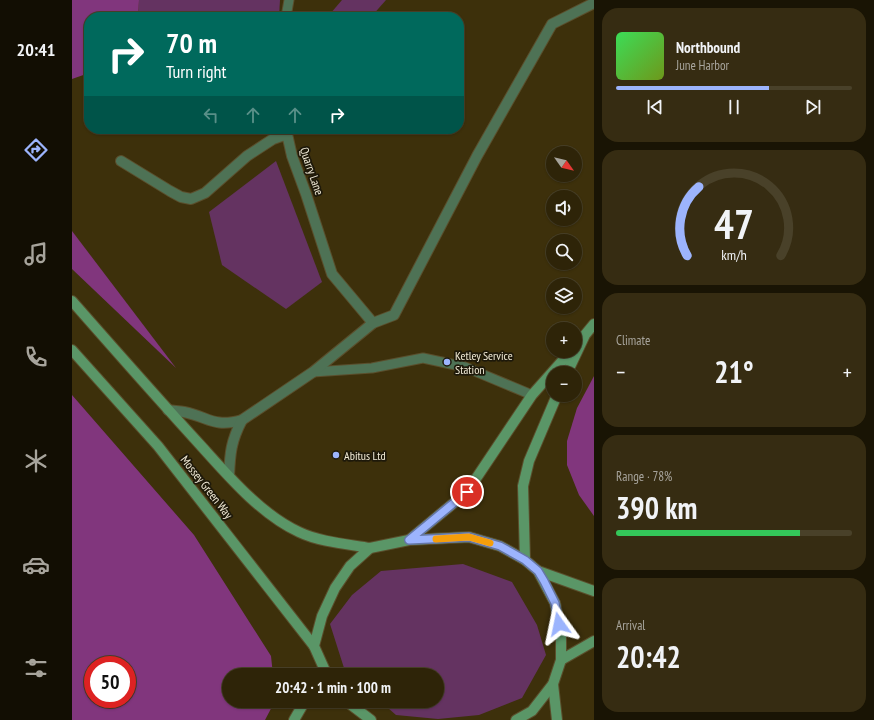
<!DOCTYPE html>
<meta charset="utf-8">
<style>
body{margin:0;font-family:"PT Sans Narrow",sans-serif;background:#362c12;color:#f1f3f6;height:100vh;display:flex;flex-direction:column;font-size:15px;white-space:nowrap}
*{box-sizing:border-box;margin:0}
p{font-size:13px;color:#a7a49c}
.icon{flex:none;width:22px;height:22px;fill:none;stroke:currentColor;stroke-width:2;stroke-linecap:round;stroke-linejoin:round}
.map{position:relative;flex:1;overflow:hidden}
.panel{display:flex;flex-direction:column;gap:8px;padding:8px;background:#191404;width:280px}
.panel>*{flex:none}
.guide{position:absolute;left:12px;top:12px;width:380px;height:122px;border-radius:16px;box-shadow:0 1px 3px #0004,0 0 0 1px #494129;background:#00695c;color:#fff;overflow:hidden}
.needle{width:26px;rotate:124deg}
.tools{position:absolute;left:474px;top:146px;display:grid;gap:8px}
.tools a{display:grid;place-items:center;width:36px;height:36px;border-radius:50%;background:#2e2408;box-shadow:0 1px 3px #0004,0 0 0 1px #494129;font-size:20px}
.speed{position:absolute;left:12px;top:656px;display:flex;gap:8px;font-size:20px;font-weight:700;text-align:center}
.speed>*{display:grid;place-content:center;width:52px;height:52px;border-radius:50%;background:#2e2408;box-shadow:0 1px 3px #0004,0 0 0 1px #494129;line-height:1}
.speed .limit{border:6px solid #d22;background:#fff;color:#111}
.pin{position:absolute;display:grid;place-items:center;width:34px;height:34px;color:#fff;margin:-17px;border:2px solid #fff;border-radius:50%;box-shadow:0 1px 4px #0007}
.me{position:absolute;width:44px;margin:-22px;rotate:348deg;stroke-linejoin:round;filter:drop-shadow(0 0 3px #0008)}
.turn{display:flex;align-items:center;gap:14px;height:84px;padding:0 16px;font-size:18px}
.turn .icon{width:52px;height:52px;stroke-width:2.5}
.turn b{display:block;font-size:28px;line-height:34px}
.lanes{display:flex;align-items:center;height:38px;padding:0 16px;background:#0003;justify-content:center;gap:20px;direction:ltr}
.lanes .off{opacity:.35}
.big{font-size:30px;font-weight:700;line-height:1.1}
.panel .widget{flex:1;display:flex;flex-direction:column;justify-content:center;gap:6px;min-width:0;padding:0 14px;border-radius:16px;background:#362c12}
.panel .dial{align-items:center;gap:0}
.dial svg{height:104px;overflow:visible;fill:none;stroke:#494129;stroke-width:7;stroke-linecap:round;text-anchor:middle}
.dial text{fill:#f1f3f6;stroke:none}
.song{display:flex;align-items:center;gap:12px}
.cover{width:48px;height:48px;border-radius:6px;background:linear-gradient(135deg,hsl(130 70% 55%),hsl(80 70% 35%))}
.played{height:4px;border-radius:2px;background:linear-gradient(90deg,#9cb4fd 65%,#494129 65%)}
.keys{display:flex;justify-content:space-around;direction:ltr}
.heat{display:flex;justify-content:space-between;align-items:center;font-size:22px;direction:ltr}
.charge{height:6px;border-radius:3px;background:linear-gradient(90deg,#34c759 78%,#494129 0)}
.trip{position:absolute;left:150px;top:668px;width:222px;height:40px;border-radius:20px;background:#2e2408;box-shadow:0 1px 3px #0004,0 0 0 1px #494129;font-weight:700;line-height:40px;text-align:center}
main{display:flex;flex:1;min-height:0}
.tabs{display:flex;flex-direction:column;width:72px;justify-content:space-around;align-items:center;background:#120e03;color:#a7a49c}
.tabs .icon{width:28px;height:28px}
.tabs .on{color:#9cb4fd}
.tabs b{font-size:18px;color:#f1f3f6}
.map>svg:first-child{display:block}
.green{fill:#643361}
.forest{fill:#81367d;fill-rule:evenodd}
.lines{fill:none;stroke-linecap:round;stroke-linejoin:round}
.lane-casing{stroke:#5a4e2c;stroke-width:11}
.street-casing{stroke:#5a4e2c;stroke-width:12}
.secondary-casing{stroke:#5a4e2c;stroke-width:12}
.lane{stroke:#4e7255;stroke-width:9}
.street{stroke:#4e7255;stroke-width:10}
.secondary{stroke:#5a9667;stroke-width:10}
.route-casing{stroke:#6575a4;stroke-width:10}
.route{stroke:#9cb4fd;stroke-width:7}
.slow{stroke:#f59e0b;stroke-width:7}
.poi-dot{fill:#9cb4fd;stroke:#1e190a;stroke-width:1.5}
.labels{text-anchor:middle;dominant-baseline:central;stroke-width:3.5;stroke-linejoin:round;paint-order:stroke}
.street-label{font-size:12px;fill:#f3ecd8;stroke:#1e190a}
.poi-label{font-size:12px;fill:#f3ecd8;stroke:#1e190a;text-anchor:start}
</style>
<main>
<nav class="tabs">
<b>20:41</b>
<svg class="icon on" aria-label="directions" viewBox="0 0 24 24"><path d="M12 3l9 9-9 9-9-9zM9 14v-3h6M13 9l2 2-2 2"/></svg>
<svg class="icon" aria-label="music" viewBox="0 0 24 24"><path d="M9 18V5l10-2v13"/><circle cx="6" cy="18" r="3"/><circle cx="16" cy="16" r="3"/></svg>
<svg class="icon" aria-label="phone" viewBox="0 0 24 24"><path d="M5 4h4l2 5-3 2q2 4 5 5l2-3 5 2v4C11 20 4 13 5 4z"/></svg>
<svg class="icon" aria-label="climate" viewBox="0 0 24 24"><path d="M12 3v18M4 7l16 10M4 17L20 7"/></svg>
<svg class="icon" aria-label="car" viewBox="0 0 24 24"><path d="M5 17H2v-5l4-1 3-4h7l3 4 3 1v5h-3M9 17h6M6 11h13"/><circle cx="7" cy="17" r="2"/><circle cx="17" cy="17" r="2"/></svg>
<svg class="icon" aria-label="filters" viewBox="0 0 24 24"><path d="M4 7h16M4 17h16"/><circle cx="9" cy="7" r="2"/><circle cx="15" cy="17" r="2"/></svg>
</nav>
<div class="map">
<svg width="522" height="720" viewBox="0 0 522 720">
<rect width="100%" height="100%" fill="#3d300b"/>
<g class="green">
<polygon points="67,0 208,0 207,17 66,17"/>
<polygon points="270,0 314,0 299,17 262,17 258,14"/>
<polygon points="204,161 250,282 214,309 150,265 137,212"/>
<polygon points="391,564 440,582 465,625 474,655 450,698 407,715 366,719 324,715 308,701 365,701 365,675 280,675 272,668 258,624 280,595 309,571"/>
</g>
<g class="forest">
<polygon points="0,0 67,0 66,17 17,17 17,73 0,79"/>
<polygon points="0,231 104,368 0,269"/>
<polygon points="522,376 522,516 507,495 495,465 495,441 505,408"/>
<path d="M0,395L122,535L199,656L201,675H157V701H203L193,720H0ZM21,665H55V699H21Z"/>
</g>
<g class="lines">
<g class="lane-casing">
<g id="lane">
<polyline points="214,17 217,0"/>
<polyline points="241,372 300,368 351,358 393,367 460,395"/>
</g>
</g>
<g class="street-casing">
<g id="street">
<path d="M49,161L98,191L109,197L119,199L133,193L175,156L201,139L215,134L220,156L234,194L260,274L301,323L241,372L170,420C141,428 137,417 112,412C107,411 101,411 96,410"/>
<polyline points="301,323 322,315 405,156 480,24 522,3"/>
<path d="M157,476C158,453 159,441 170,420"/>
</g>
</g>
<g class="secondary-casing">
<g id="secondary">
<path d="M0,301C43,350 87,400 131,448C158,478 190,515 227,532C248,542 274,544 298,548"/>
<polyline points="508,341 522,324"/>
<polyline points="0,350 86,446 242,646"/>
<polyline points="495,373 512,337"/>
<polyline points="337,540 395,492 460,395 499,351"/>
<polyline points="453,560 451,486 457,461 485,395"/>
<polyline points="466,571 522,591"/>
<polyline points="489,660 522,641"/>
<polyline points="255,675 242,646 250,616 263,588 278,566 298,548 337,540 397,537 428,546 453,560 466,571 483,603 489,634 489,660 481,684 460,711 444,720"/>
<polyline points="481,684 485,720"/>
<polyline points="274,701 299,720"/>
<polyline points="222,720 233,701"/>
</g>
</g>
<use href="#lane" class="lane"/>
<use href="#street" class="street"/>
<use href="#secondary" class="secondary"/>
</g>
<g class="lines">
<g class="route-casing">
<polyline id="route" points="395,492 337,540 397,537 428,546 453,560 466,571 472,581 483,603 487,624"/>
</g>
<use href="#route" class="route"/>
<polyline class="slow" points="364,539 397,537 418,543"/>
</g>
<g class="poi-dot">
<circle cx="375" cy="362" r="4"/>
<circle cx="264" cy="455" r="4"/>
</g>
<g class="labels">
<g class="street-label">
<text transform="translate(240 171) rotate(71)">Quarry Lane</text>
<text transform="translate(135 487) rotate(52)">Mossey Green Way</text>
</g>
<g class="poi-label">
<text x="383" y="355">Ketley Service<tspan x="383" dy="14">Station</tspan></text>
<text x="272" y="455">Abitus Ltd</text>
</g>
</g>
</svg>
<div class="tools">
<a><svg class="needle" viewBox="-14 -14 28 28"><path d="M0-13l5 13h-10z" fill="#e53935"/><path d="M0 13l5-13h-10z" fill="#a7a49c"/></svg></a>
<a><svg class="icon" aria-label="sound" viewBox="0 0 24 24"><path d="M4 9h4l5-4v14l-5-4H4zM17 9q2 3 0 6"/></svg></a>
<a><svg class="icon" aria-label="search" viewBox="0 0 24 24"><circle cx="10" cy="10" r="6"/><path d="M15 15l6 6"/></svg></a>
<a><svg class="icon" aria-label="layers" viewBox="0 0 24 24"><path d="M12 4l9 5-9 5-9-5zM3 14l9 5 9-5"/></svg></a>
<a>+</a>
<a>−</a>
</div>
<div class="speed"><div class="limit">50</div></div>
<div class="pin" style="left:395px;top:492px;background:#d93025"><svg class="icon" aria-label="arrive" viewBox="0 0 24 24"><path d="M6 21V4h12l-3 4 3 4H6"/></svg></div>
<svg class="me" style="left:487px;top:624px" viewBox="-20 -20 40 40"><path d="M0-17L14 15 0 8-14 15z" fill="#9cb4fd" stroke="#fff" stroke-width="4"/></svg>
<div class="trip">20:42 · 1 min · 100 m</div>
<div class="guide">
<div class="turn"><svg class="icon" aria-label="right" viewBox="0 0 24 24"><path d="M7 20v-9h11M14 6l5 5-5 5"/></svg><div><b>70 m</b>Turn right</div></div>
<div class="lanes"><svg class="icon off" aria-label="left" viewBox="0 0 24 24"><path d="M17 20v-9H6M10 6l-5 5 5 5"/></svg><svg class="icon off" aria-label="ahead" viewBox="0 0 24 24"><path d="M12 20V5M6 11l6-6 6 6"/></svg><svg class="icon off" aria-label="ahead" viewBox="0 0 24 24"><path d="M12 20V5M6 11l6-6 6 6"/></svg><svg class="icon" aria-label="right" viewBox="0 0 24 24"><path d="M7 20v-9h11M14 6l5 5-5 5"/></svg></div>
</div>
</div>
<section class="panel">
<div class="widget">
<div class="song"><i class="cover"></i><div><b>Northbound</b><p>June Harbor</p></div></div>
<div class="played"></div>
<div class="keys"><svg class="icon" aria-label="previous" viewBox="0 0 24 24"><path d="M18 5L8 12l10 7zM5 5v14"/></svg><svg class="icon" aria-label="pause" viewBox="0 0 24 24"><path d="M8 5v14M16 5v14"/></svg><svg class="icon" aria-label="next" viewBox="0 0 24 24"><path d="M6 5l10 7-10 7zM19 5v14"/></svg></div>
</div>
<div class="widget dial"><svg viewBox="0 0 100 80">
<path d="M14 69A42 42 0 1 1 86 69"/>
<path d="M14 69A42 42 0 0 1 23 16" stroke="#9cb4fd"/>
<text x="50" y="56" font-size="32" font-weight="700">47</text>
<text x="50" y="72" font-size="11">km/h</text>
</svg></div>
<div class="widget"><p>Climate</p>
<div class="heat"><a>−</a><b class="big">21°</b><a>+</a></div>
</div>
<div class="widget"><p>Range · 78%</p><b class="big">390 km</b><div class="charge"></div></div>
<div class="widget"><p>Arrival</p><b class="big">20:42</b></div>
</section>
</main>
